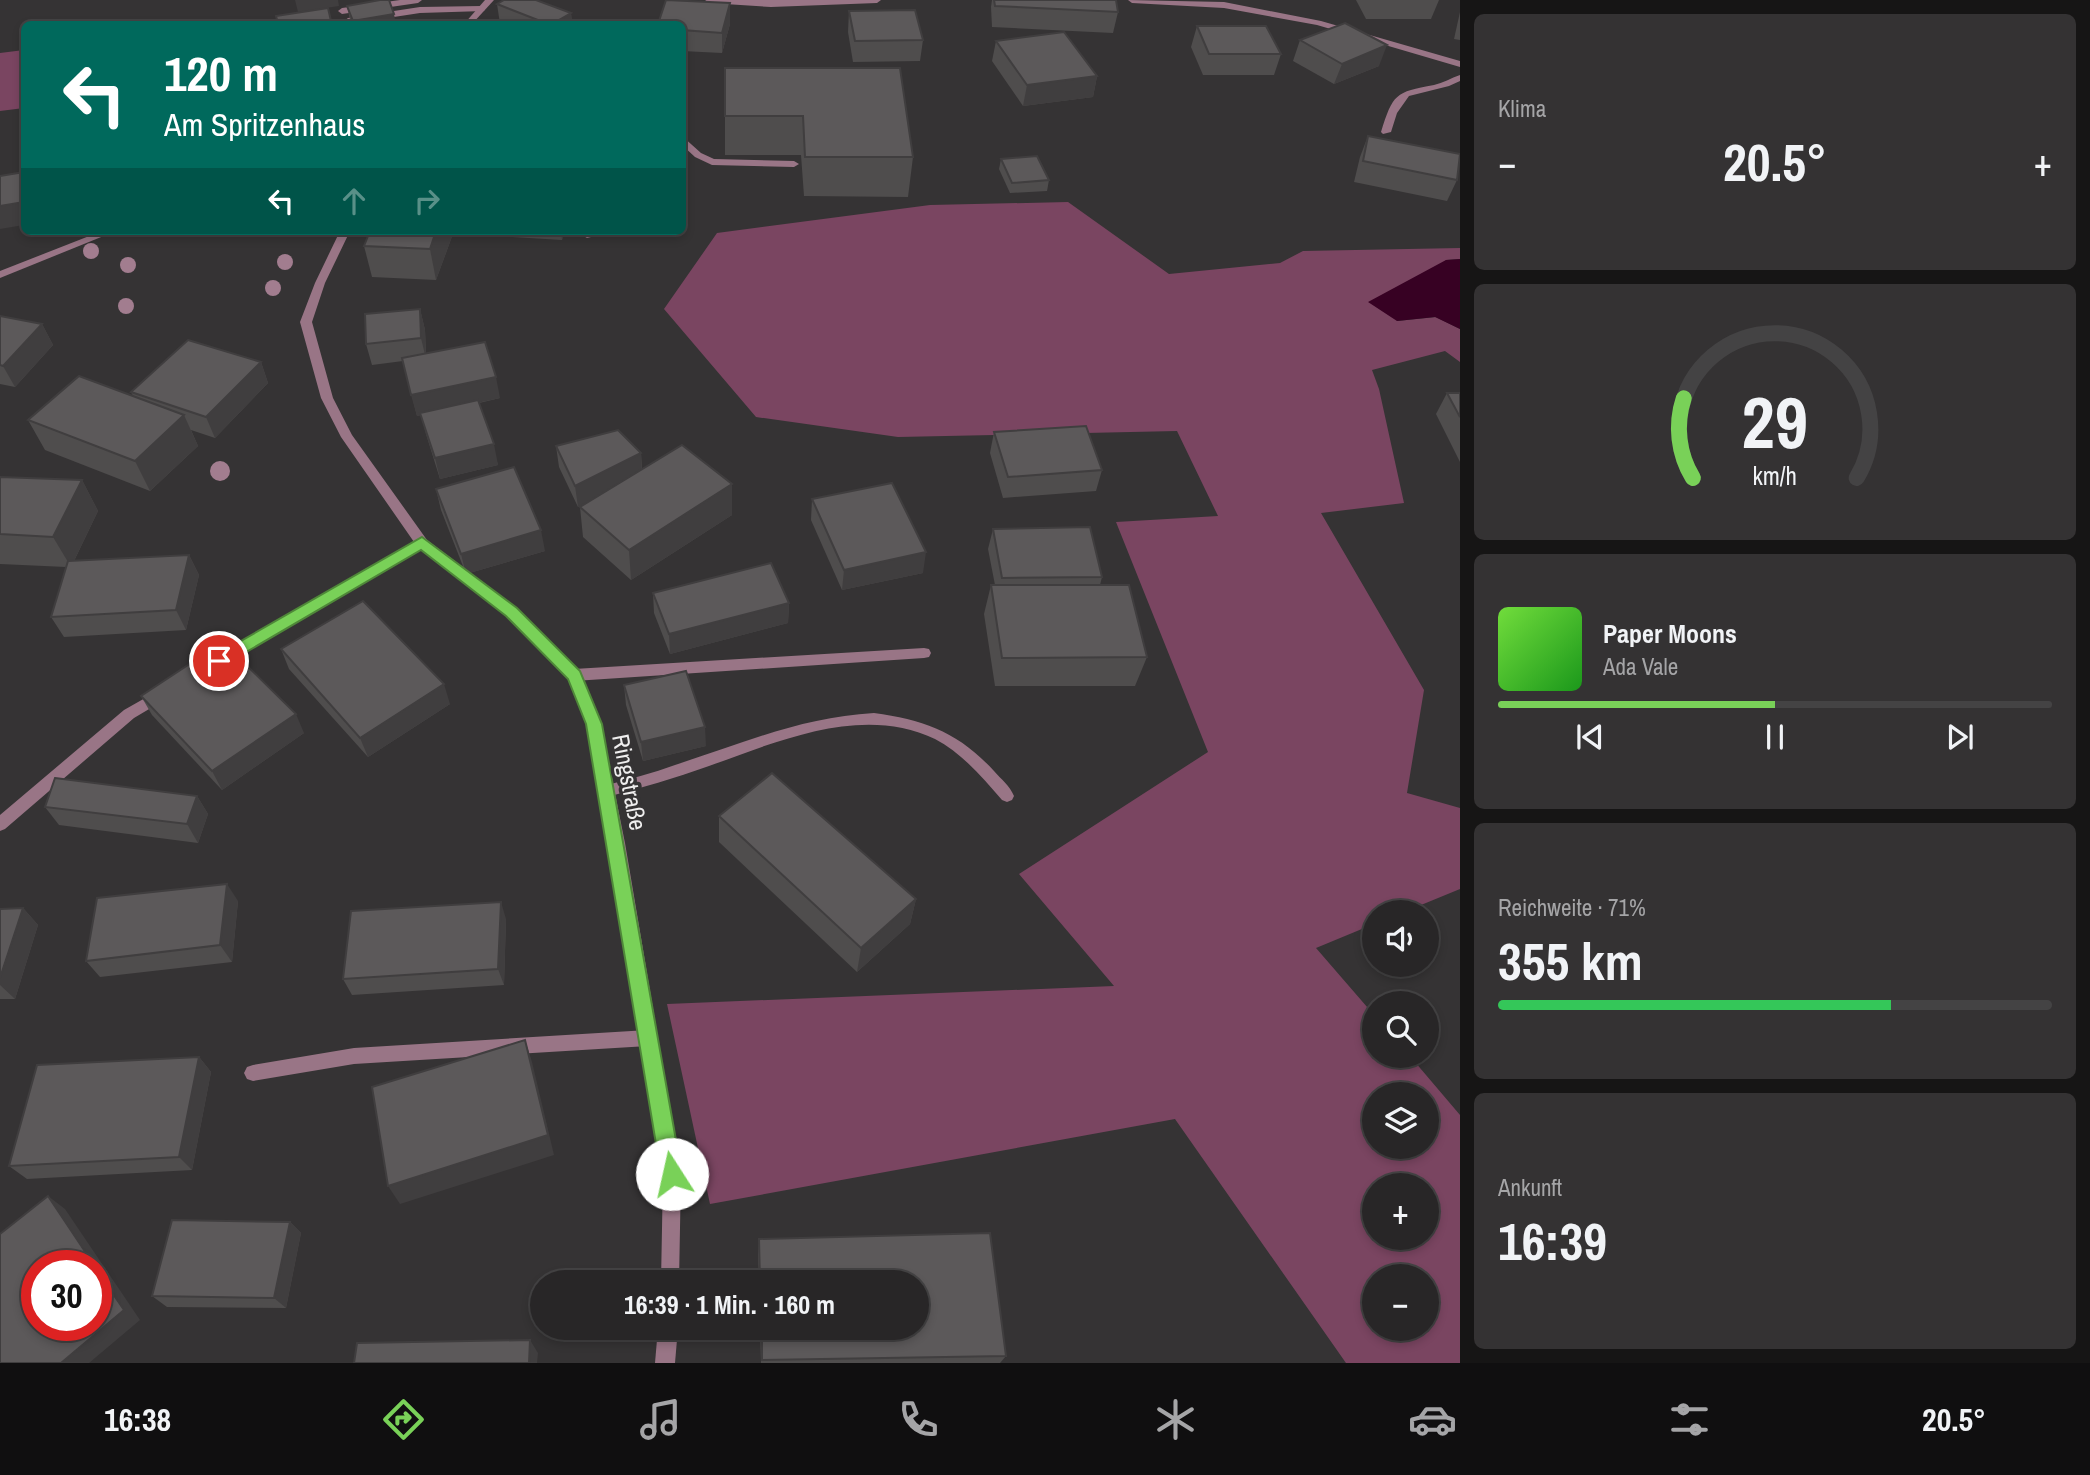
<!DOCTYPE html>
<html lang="de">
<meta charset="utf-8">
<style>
body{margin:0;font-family:"Archivo Narrow",sans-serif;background:#343233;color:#f1f3f6;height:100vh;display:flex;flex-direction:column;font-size:26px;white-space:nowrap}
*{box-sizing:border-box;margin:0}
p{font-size:23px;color:#a5a5a7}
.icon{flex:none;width:38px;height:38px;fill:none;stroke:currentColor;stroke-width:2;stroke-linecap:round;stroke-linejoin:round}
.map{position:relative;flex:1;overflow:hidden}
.panel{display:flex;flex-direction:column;gap:14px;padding:14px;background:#161515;width:630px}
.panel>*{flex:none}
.banner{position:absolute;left:21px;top:21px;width:665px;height:214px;border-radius:10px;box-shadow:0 4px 10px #0003,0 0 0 2px #444344;background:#00695c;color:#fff;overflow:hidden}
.controls{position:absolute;left:1362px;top:900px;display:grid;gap:14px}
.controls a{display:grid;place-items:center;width:77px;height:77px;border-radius:50%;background:#282627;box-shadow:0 4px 10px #0003,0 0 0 2px #444344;font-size:35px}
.speed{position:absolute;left:21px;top:1250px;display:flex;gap:14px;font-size:35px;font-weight:700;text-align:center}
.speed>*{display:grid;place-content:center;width:91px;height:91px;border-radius:50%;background:#282627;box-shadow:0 4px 10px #0003,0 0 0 2px #444344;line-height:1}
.speed .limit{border:10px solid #d22;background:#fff;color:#111}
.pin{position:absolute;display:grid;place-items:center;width:60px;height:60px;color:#fff;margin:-30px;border:4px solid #fff;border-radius:50%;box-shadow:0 2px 7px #0007}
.me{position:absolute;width:77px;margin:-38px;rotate:350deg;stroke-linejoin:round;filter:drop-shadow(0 0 5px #0008)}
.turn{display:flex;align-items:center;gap:24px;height:147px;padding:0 28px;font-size:32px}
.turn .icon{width:91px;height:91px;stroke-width:2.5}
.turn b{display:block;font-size:49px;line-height:60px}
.lanes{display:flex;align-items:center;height:66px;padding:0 28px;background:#0003;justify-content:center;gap:35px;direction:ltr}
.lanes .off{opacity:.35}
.big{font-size:52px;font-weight:700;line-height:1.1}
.panel .card{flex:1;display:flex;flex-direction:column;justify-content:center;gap:10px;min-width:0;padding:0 24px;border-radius:10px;background:#343233}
.panel .dial{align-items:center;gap:0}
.dial svg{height:182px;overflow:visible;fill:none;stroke:#444344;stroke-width:7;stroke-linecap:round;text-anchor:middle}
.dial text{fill:#f1f3f6;stroke:none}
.song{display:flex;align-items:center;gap:21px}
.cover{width:84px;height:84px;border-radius:10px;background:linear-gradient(135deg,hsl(100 70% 55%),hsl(120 70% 35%))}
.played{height:7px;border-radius:4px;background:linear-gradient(90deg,#79d158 50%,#444344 50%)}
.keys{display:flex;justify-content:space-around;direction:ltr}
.heat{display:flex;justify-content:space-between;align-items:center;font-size:38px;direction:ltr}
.charge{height:10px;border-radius:5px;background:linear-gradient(90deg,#34c759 71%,#444344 0)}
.trip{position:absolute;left:530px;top:1270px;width:399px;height:70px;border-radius:35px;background:#282627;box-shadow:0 4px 10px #0003,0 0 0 2px #444344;font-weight:700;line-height:70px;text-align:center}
.menu{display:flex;height:112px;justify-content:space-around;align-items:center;background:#100f10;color:#a5a5a7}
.menu .icon{width:49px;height:49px}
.menu .selected{color:#79d158}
.menu b{font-size:32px;color:#f1f3f6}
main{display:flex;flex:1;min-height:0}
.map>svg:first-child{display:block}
.green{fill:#7a4561;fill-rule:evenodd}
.water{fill:#370123}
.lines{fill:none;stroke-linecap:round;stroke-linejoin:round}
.lane{fill:#997586;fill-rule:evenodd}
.street{fill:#997586;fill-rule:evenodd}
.tree{fill:#a27d8f}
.wall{fill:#4f4d4d}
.shaded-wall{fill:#403e3f}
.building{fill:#5c595a;stroke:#403e3f;stroke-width:2}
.route{fill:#79d158;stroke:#4f8839;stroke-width:2}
.labels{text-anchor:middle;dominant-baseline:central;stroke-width:7;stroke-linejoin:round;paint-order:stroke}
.street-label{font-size:24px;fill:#efeeee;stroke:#353334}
</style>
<main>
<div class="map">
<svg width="1460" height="1363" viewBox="0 0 1460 1363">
<rect width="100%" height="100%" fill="#353334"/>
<g class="green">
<polygon points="24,50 24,108 0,111 0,53"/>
<path d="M1068,202L1169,274L1280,263L1303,251L1460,248V259L1446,260L1397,321L1436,317L1460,329V362L1445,351L1372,370L1379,389L1404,503L1321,513L1424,690L1407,793L1460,808V889L1404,912H1374V924L1316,948L1374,1015V1055H1409L1460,1115V1363H1346L1175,1119L710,1204L667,1004L1114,986L1019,874L1208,752L1116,522L1218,516L1177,431L898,437L756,417L664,309L717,233L930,205ZM1374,1094H1426V1146H1374ZM1374,1185H1426V1237H1374ZM1374,1276H1426V1328H1374Z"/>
</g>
<polygon class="water" points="1460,259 1460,329 1435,317 1397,321 1368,302 1446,260"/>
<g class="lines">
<g class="lane">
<polygon points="400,0 422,0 418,3 342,14 338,11 342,8"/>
<polygon points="481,6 485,9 484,11 420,13 348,24 344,21 348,18 420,7"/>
<path d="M1460,75V81L1449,86L1409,96L1397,113L1391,132L1383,134L1381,132C1393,94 1395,92 1434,85C1443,83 1451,78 1460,75Z"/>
<polygon points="682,136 701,153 714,159 794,161 799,164 794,167 712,165 695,157 682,145"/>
<polygon points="583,231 593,231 591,237 587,238 582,235"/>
<polygon points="924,648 929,649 931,653 929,657 924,658 574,681 569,679 567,675 569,671 574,669"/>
<path d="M874,713C925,720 958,732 994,771C1001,779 1010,786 1014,796L1012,800L1007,802L1002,800C983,778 962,753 935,739C862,704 779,741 709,766C675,778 641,788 607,797L602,795L600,791L602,787L607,785C630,779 653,773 675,765C743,743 802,717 874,713Z"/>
<polygon points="648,1030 654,1032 656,1038 654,1044 648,1046 354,1064 253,1081 247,1079 244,1073 247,1067 253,1065 354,1048"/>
</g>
<g class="street">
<polygon points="485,0 494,0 472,24 464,24"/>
<polygon points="705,0 881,0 877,3 771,7 709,3"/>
<polygon points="1128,0 1224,2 1321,21 1460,61 1460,67 1317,25 1224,8 1132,3"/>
<polygon points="102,231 116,231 0,278 0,271"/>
<polygon points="340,231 350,231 325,283 312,322 333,398 352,435 427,540 517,608 579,671 601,724 625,843 681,1174 679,1283 661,1283 663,1174 609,843 587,724 568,678 507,616 421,549 223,666 213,666 211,662 213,658 414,542 341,437 321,398 300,322 315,283"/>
<polygon points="161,689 166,691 168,695 166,699 134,718 5,829 0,831 0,815 124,710"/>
<polygon points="658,1328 678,1328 675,1363 655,1363"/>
</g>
</g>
<g class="tree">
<circle cx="91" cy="251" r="8"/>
<circle cx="285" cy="262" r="8"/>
<circle cx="128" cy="265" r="8"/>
<circle cx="273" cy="288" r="8"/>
<circle cx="126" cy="306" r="8"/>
<circle cx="220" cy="471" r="10"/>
</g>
<g class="wall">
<polygon points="992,0 1116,0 1118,12 1113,33 992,27 991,7"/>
<polygon points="1356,0 1439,0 1431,19 1366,19"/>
<polygon points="497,4 571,13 572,24 500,24"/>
<polygon points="347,6 396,24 351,24"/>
<polygon points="849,11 923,40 920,61 853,62 848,32"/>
<polygon points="1460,12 1460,40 1454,39"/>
<polygon points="682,24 730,24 722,53 682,51"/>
<polygon points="1197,26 1281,54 1274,75 1203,75 1191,47"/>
<polygon points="1300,40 1379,66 1334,84 1293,61"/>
<polygon points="996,41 1097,76 1093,97 1023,106 992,61"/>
<polygon points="725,68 913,157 908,197 804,196 801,155 725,155"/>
<polygon points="1368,136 1457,180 1447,201 1354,182 1360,157"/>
<polygon points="1001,159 1049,180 1047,191 1010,193 999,169"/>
<polygon points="454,231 436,280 372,277 364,246"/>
<polygon points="475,231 565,231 562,240 476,235"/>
<polygon points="420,309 425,330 426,354 500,398 479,403 498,465 440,479 426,434 421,415 417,416 403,361 372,365 366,344"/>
<polygon points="0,316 42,324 53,345 15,387 0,384"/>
<polygon points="261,362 268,383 215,438 191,430 198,446 150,491 45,450 28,420 133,396 131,392"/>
<polygon points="1447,393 1460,393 1460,462 1436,414"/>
<polygon points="994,432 1102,470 1096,491 1003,498 990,453"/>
<polygon points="556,446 641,453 642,469 732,515 631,580 583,537 580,507 584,504 578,507 559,467"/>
<polygon points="0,477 82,480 98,511 74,561 189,555 199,575 186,630 64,637 51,617 66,567 0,564"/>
<polygon points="436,489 545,551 466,574 441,510"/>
<polygon points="812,499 923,573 842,590 811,520"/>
<polygon points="993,529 1102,577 1100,585 1147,657 1135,686 995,686 984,614 991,585 995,585 988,549"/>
<polygon points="653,593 789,603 788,623 670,654 654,613"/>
<polygon points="281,649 450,704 368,757 289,669"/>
<polygon points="624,685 706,746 643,761 626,705"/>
<polygon points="141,696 304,733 222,790 152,715"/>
<polygon points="197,796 208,814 198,843 59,825 45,807"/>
<polygon points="719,816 916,899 910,924 857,972 719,842"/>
<polygon points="238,901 232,962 100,977 86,961"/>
<polygon points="23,908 38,925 15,999 0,999 0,909"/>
<polygon points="506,919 504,985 352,995 343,979"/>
<polygon points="199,1057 211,1072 192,1170 27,1179 9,1166"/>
<polygon points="290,1222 301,1233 286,1308 167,1307 152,1296"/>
<polygon points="990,1233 1006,1356 1000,1363 761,1363 760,1328 917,1328 917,1283 759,1283 758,1255 759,1239"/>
</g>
<g class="shaded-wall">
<polygon points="295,0 338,0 339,6 298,12"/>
<polygon points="730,3 730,24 722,53 722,33"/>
<polygon points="571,13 572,24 552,24"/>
<polygon points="394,14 396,24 354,24 353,21"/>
<polygon points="331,21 332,24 303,24"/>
<polygon points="1387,45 1379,66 1334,84 1342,64"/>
<polygon points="1097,76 1093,97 1023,106 1027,85"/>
<polygon points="24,202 24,225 0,229 0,206"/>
<polygon points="436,231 454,231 436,280 430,249"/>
<polygon points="561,231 565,231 562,240"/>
<polygon points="420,309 425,330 426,359 421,338"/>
<polygon points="42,324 53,345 15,387 3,366"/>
<polygon points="261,362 268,383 215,438 206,417"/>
<polygon points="496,377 500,398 417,416 411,395"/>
<polygon points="184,415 198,446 150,491 135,461"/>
<polygon points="494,444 498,465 440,479 435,458"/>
<polygon points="641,453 642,474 578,507 575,486"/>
<polygon points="82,480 98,511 71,567 53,537"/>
<polygon points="732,484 732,515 631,580 629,550"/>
<polygon points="541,530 545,551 466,574 461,554"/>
<polygon points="926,552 923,573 842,590 844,570"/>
<polygon points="189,555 199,575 186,630 176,610"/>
<polygon points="789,603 788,623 670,654 669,634"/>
<polygon points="444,684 450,704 368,757 360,738"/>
<polygon points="296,714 304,733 222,790 212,771"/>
<polygon points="705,727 706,746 643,761 641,742"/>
<polygon points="197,796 208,814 198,843 187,824"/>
<polygon points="227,884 238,901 232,962 220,945"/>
<polygon points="916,899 910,924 857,972 861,948"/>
<polygon points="501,902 506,919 504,985 498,969"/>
<polygon points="23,908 38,925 15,999 0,985 0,978"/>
<polygon points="525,1040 532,1062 554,1155 400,1204 388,1186"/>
<polygon points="199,1057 211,1072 192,1170 179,1157"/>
<polygon points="48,1196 65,1209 140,1320 89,1363 61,1363 96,1269 96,1265 94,1265"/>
<polygon points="290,1222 301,1233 286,1308 274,1298"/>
<polygon points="530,1340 538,1353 537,1363 529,1363"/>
</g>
<g class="building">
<polygon points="380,0 389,0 394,14 353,21 347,6"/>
<polygon points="504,0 536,0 571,13 552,24 548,24 497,4"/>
<polygon points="666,0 730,3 722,33 682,30 682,24 658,24"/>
<polygon points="994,0 1116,0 1118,12 995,6"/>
<polygon points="328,8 331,21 303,24 278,24 276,16"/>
<polygon points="915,10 923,40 855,41 849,11"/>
<polygon points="1345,23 1387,45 1342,64 1300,40"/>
<polygon points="1197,26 1266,26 1281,54 1209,54"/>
<polygon points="1064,32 1097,76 1027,85 996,41"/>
<polygon points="725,68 900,68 913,157 805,157 803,116 725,116"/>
<polygon points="1368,136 1460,154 1457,180 1363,161"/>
<polygon points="1037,156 1049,180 1012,183 1001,159"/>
<polygon points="24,172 24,202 0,206 0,176"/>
<polygon points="370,231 436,231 430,249 364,246"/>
<polygon points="420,309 421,338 366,344 365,314"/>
<polygon points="0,316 42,324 3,366 0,365"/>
<polygon points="188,340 261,362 206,417 131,392"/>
<polygon points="485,342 496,377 411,395 402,358"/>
<polygon points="79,376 184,415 135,461 28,420"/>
<polygon points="1447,393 1460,393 1460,417"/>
<polygon points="478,400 494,444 435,458 420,413"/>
<polygon points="1086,426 1102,470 1008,477 994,432"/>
<polygon points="618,430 641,453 575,486 556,446"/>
<polygon points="682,445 732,484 629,550 580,507"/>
<polygon points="514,467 541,530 461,554 436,489"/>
<polygon points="0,477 82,480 53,537 0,534"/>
<polygon points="892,483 926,552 844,570 812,499"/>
<polygon points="1090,527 1102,577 1002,578 993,529"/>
<polygon points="189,555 176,610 51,617 68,561"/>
<polygon points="771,563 789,603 669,634 653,593"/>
<polygon points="991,585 1129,585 1147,657 1002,658"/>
<polygon points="363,601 444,684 360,738 281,649"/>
<polygon points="223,642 296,714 212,771 141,696"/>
<polygon points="686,671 705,727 641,742 624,685"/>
<polygon points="772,773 916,899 861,948 719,816"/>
<polygon points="55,778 197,796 187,824 45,807"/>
<polygon points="227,884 220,945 86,961 97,898"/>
<polygon points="501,902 498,969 343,979 351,911"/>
<polygon points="23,908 0,978 0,909"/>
<polygon points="525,1040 548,1135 388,1186 372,1087"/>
<polygon points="199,1057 179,1157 9,1166 37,1065"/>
<polygon points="48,1196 94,1265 37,1265 37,1325 96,1325 96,1269 124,1310 61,1363 0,1363 0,1234"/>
<polygon points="172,1220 290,1222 274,1298 152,1296"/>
<polygon points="990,1233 1006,1356 762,1360 762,1328 917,1328 917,1283 760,1283 759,1239"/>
<polygon points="530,1340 529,1363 354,1363 357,1343"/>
</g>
<polygon class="route" points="422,537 517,608 580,671 602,724 682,1174 679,1182 672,1185 664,1182 661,1174 586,724 568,679 506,616 421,550 224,665 213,665 211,661 213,657"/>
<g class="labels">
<g class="street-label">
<text transform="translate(630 782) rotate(79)">Ringstraße</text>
</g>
</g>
</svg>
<div class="controls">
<a><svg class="icon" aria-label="sound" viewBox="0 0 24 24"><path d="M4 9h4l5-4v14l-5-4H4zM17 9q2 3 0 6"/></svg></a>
<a><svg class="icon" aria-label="search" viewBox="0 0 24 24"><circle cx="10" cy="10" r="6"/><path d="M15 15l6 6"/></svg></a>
<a><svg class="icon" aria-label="layers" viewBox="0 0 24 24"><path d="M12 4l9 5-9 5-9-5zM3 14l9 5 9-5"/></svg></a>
<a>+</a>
<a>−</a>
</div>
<div class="speed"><div class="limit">30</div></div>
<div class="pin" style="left:219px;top:661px;background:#d93025"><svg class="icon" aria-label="arrive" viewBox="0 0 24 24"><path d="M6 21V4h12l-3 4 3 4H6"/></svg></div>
<svg class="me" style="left:672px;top:1174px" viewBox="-20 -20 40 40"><circle r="19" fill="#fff"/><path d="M0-13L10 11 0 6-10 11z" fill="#79d158"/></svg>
<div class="trip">16:39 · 1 Min. · 160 m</div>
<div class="banner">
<div class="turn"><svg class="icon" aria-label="left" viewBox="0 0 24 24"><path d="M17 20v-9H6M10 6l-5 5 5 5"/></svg><div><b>120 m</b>Am Spritzenhaus</div></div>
<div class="lanes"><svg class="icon" aria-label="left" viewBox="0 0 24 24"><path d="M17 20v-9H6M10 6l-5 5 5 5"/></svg><svg class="icon off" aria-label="ahead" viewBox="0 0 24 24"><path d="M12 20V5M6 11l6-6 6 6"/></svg><svg class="icon off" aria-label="right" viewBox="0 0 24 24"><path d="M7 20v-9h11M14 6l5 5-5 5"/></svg></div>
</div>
</div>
<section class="panel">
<div class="card"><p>Klima</p>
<div class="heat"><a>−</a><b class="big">20.5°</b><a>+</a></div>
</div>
<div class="card dial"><svg viewBox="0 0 100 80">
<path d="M14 69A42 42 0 1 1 86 69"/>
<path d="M14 69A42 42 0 0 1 10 34" stroke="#79d158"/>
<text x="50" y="56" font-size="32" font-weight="700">29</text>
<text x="50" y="72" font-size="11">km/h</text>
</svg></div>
<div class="card">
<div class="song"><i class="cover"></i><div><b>Paper Moons</b><p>Ada Vale</p></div></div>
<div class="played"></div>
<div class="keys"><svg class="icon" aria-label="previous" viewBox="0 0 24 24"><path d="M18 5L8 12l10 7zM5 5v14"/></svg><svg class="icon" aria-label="pause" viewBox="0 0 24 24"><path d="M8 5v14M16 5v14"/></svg><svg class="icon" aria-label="next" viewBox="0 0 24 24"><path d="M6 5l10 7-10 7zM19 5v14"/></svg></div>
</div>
<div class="card"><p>Reichweite · 71%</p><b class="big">355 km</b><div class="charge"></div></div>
<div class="card"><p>Ankunft</p><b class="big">16:39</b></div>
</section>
</main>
<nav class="menu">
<b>16:38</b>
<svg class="icon selected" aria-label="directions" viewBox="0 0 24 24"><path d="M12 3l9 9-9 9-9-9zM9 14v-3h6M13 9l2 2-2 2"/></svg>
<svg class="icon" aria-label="music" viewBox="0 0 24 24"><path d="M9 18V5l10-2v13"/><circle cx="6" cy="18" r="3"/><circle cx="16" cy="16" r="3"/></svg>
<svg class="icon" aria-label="phone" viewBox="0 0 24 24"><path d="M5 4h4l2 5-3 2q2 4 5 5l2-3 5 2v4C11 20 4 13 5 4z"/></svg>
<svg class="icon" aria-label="climate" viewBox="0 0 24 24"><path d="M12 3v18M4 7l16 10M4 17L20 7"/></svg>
<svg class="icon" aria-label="car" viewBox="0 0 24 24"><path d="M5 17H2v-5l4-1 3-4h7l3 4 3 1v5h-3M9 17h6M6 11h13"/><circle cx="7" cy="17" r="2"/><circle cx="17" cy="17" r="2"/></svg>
<svg class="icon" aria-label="filters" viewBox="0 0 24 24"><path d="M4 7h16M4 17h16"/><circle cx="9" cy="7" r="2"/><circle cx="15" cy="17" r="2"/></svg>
<b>20.5°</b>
</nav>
